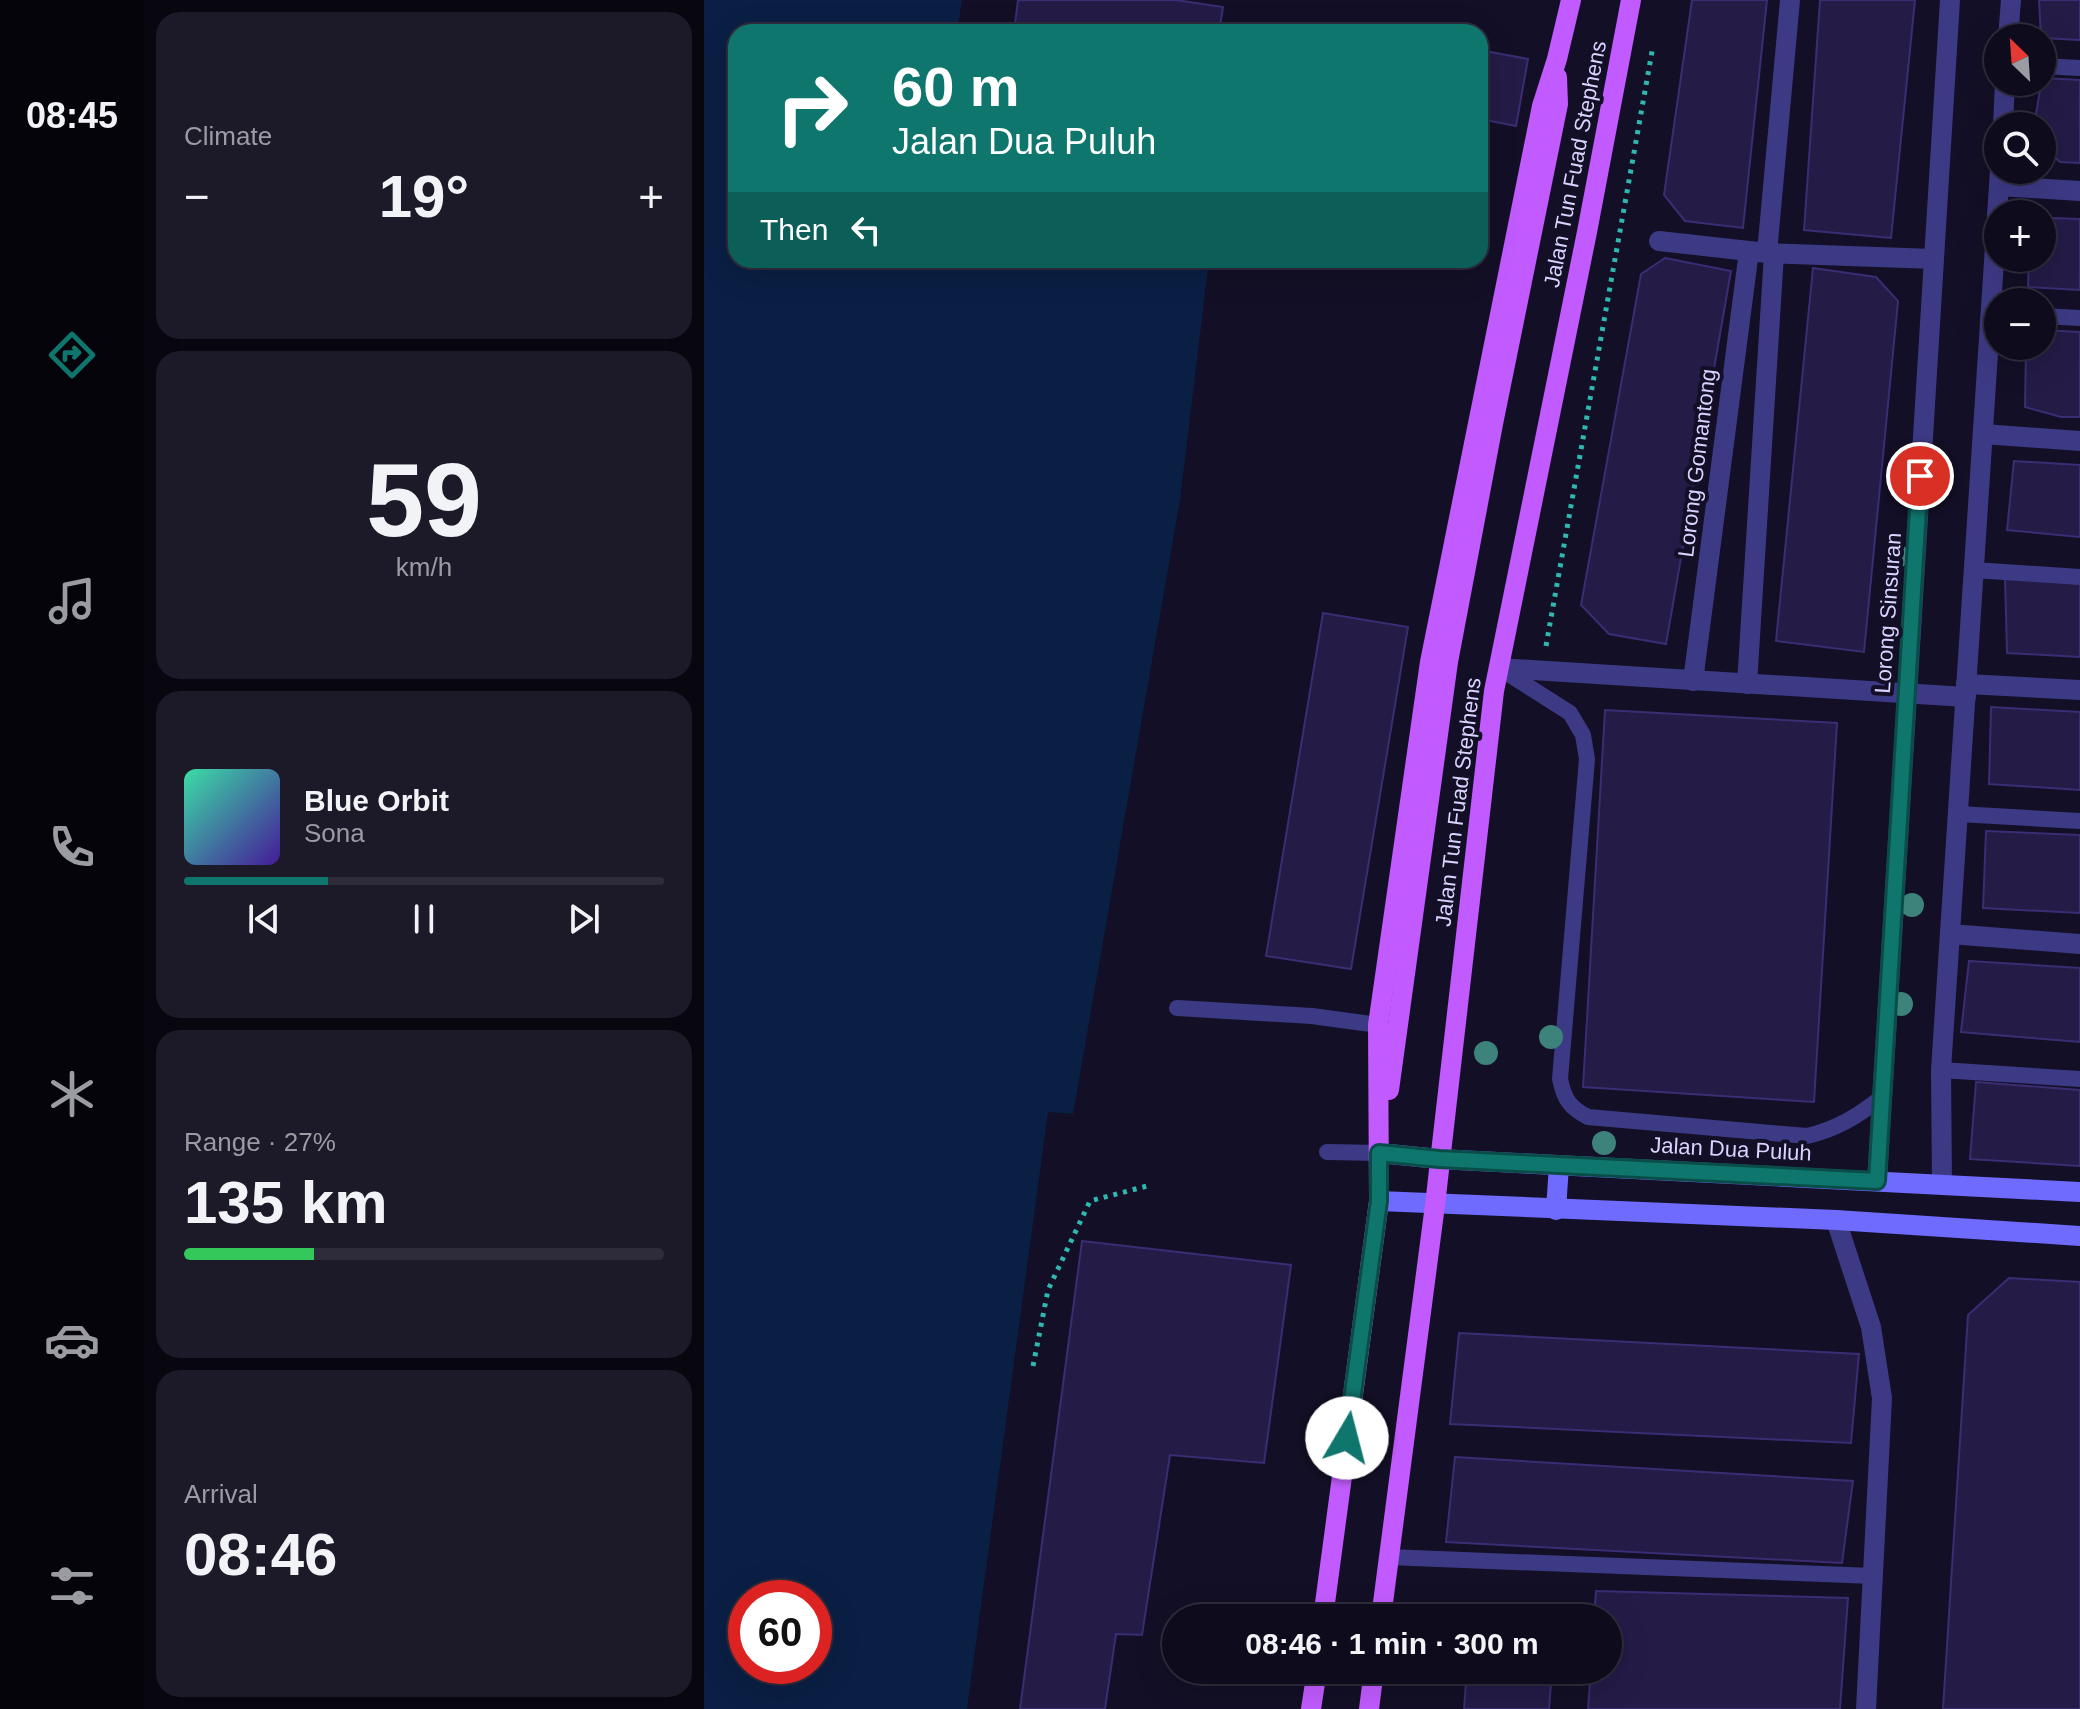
<!DOCTYPE html>
<meta charset="utf-8">
<style>
body{margin:0;font-family:Helvetica,sans-serif;background:#1c1929;color:#f1f3f6;height:100vh;display:flex;flex-direction:column;font-size:30px;white-space:nowrap}
*{box-sizing:border-box;margin:0}
p{font-size:26px;color:#9b9ba3}
.icon{flex:none;width:44px;height:44px;fill:none;stroke:currentColor;stroke-width:2;stroke-linecap:round;stroke-linejoin:round}
.map{position:relative;flex:1;overflow:hidden}
.side{display:flex;flex-direction:column;gap:12px;padding:12px;background:#08060f;width:560px}
.side>*{flex:none}
.guide{position:absolute;left:24px;top:24px;width:760px;height:244px;border-radius:24px;box-shadow:0 8px 32px #0002,0 0 0 2px #2e2b3b;background:#0f766e;color:#fff;overflow:hidden}
.needle{width:52px;rotate:335deg}
.fabs{position:absolute;left:1280px;top:24px;display:grid;gap:16px}
.fabs a{display:grid;place-items:center;width:72px;height:72px;border-radius:50%;background:#0e0b1c;box-shadow:0 8px 32px #0002,0 0 0 2px #2e2b3b;font-size:40px}
.speed{position:absolute;left:24px;top:1580px;display:flex;gap:16px;font-size:40px;font-weight:700;text-align:center}
.speed>*{display:grid;place-content:center;width:104px;height:104px;border-radius:50%;background:#0e0b1c;box-shadow:0 8px 32px #0002,0 0 0 2px #2e2b3b;line-height:1}
.speed .limit{border:12px solid #d22;background:#fff;color:#111}
.pin{position:absolute;display:grid;place-items:center;width:68px;height:68px;color:#fff;margin:-34px;border:4px solid #fff;border-radius:50%;box-shadow:0 2px 8px #0007}
.me{position:absolute;width:88px;margin:-44px;rotate:8deg;stroke-linejoin:round;filter:drop-shadow(0 0 6px #0008)}
.turn{display:flex;align-items:center;gap:28px;height:168px;padding:0 32px;font-size:36px}
.turn .icon{width:104px;height:104px;stroke-width:2.5}
.turn b{display:block;font-size:56px;line-height:68px}
.then{display:flex;align-items:center;height:76px;padding:0 32px;background:#0003;gap:16px;font-size:30px}
.big{font-size:60px;font-weight:700;line-height:1.1}
.side .tile{flex:1;display:flex;flex-direction:column;justify-content:center;gap:12px;min-width:0;padding:0 28px;border-radius:24px;background:#1c1929}
.side .dial{align-items:center;gap:0}
.dial b{font-size:104px;line-height:1}
.song{display:flex;align-items:center;gap:24px}
.cover{width:96px;height:96px;border-radius:12px;background:linear-gradient(135deg,hsl(160 70% 55%),hsl(260 70% 35%))}
.played{height:8px;border-radius:4px;background:linear-gradient(90deg,#0f766e 30%,#2e2b3b 30%)}
.keys{display:flex;justify-content:space-around;direction:ltr}
.heat{display:flex;justify-content:space-between;align-items:center;font-size:44px;direction:ltr}
.charge{height:12px;border-radius:6px;background:linear-gradient(90deg,#34c759 27%,#2e2b3b 0)}
.trip{position:absolute;left:458px;top:1604px;width:460px;height:80px;border-radius:40px;background:#0e0b1c;box-shadow:0 8px 32px #0002,0 0 0 2px #2e2b3b;font-weight:700;line-height:80px;text-align:center}
main{display:flex;flex:1;min-height:0}
.tabs{display:flex;flex-direction:column;width:144px;justify-content:space-around;align-items:center;background:#06040b;color:#9b9ba3}
.tabs .icon{width:56px;height:56px}
.tabs .selected{color:#0f766e}
.tabs b{font-size:36px;color:#f1f3f6}
.map>svg:first-child{display:block}
.water{fill:#0a1f44;fill-rule:evenodd}
.building{fill:#241b47;stroke:#3b2d73;stroke-width:2}
.lines{fill:none;stroke-linecap:round;stroke-linejoin:round}
.path{stroke:#2fb8b0;stroke-width:5;stroke-dasharray:4 6;stroke-linecap:butt}
.lane{stroke:#3d3a85;stroke-width:16}
.street{stroke:#3d3a85;stroke-width:20}
.secondary{stroke:#6f6bff;stroke-width:20}
.primary{stroke:#c25bff;stroke-width:20}
.tree{fill:#3d827b}
.route-casing{stroke:#0a4d48;stroke-width:20}
.route{stroke:#0f766e;stroke-width:14}
.labels{text-anchor:middle;dominant-baseline:central;stroke-width:8;stroke-linejoin:round;paint-order:stroke}
.street-label{font-size:22px;fill:#d9d4ff;stroke:#130f26}
</style>
<main>
<nav class="tabs">
<b>08:45</b>
<svg class="icon selected" aria-label="directions" viewBox="0 0 24 24"><path d="M12 3l9 9-9 9-9-9zM9 14v-3h6M13 9l2 2-2 2"/></svg>
<svg class="icon" aria-label="music" viewBox="0 0 24 24"><path d="M9 18V5l10-2v13"/><circle cx="6" cy="18" r="3"/><circle cx="16" cy="16" r="3"/></svg>
<svg class="icon" aria-label="phone" viewBox="0 0 24 24"><path d="M5 4h4l2 5-3 2q2 4 5 5l2-3 5 2v4C11 20 4 13 5 4z"/></svg>
<svg class="icon" aria-label="climate" viewBox="0 0 24 24"><path d="M12 3v18M4 7l16 10M4 17L20 7"/></svg>
<svg class="icon" aria-label="car" viewBox="0 0 24 24"><path d="M5 17H2v-5l4-1 3-4h7l3 4 3 1v5h-3M9 17h6M6 11h13"/><circle cx="7" cy="17" r="2"/><circle cx="17" cy="17" r="2"/></svg>
<svg class="icon" aria-label="filters" viewBox="0 0 24 24"><path d="M4 7h16M4 17h16"/><circle cx="9" cy="7" r="2"/><circle cx="15" cy="17" r="2"/></svg>
</nav>
<section class="side">
<div class="tile"><p>Climate</p>
<div class="heat"><a>−</a><b class="big">19°</b><a>+</a></div>
</div>
<div class="tile dial"><b>59</b><p>km/h</p></div>
<div class="tile">
<div class="song"><i class="cover"></i><div><b>Blue Orbit</b><p>Sona</p></div></div>
<div class="played"></div>
<div class="keys"><svg class="icon" aria-label="previous" viewBox="0 0 24 24"><path d="M18 5L8 12l10 7zM5 5v14"/></svg><svg class="icon" aria-label="pause" viewBox="0 0 24 24"><path d="M8 5v14M16 5v14"/></svg><svg class="icon" aria-label="next" viewBox="0 0 24 24"><path d="M6 5l10 7-10 7zM19 5v14"/></svg></div>
</div>
<div class="tile"><p>Range · 27%</p><b class="big">135 km</b><div class="charge"></div></div>
<div class="tile"><p>Arrival</p><b class="big">08:46</b></div>
</section>
<div class="map">
<svg width="1376" height="1709" viewBox="0 0 1376 1709">
<rect width="100%" height="100%" fill="#130f26"/>
<path class="water" d="M0,0H258L253,32H32V260H505L476,500L369,1114L344,1112L263,1709H0ZM42,1598H110V1666H42Z"/>
<g class="building">
<polygon points="314,0 472,0 519,7 515,32 310,32"/>
<polygon points="988,0 1063,0 1039,228 981,221 960,195"/>
<polygon points="1116,0 1211,0 1187,238 1100,230"/>
<polygon points="1335,0 1376,0 1376,40 1337,38"/>
<polygon points="776,50 824,59 812,126 776,119"/>
<polygon points="1338,78 1376,80 1376,163 1356,162 1338,145 1338,126 1330,126"/>
<polygon points="1349,218 1376,219 1376,290 1324,287 1325,258 1338,258 1338,227"/>
<polygon points="961,258 1027,271 962,644 905,634 877,605 937,274"/>
<polygon points="1109,268 1172,277 1194,301 1160,652 1072,641"/>
<polygon points="1338,330 1376,332 1376,417 1357,417 1321,407 1322,346 1338,346"/>
<polygon points="1310,461 1376,465 1376,537 1303,530"/>
<polygon points="1301,578 1376,583 1376,657 1303,653"/>
<polygon points="619,613 704,627 647,969 562,956"/>
<polygon points="1287,707 1376,712 1376,790 1285,784"/>
<polygon points="901,710 1133,723 1110,1102 879,1087"/>
<polygon points="1282,831 1376,835 1376,913 1279,908"/>
<polygon points="1265,961 1376,968 1376,1042 1257,1032"/>
<polygon points="1272,1082 1376,1090 1376,1166 1266,1159"/>
<polygon points="378,1241 587,1265 560,1463 466,1455 438,1635 412,1634 401,1709 316,1709"/>
<polygon points="1305,1278 1376,1282 1376,1709 1239,1709 1264,1315"/>
<polygon points="755,1333 1155,1354 1147,1443 746,1424"/>
<polygon points="751,1457 1149,1481 1138,1563 742,1542"/>
<polygon points="892,1591 1144,1598 1136,1709 884,1709 887,1670 904,1670 904,1618 890,1618"/>
<polygon points="768,1607 852,1612 851,1618 768,1618"/>
<polygon points="763,1670 848,1670 845,1709 760,1709"/>
</g>
<g class="lines">
<g class="path">
<polyline points="842,646 949,46"/>
<polyline points="329,1366 344,1290 386,1201 443,1186"/>
</g>
<g class="lane">
<polyline points="1338,66 1376,68"/>
<polyline points="1338,316 1376,318"/>
<polyline points="1270,570 1376,577"/>
<path d="M795,668L866,713L879,735L883,759L856,1079C860,1099 866,1108 884,1117L1103,1136C1133,1129 1154,1116 1178,1097"/>
<polyline points="1254,814 1376,821"/>
<polyline points="473,1008 608,1016 674,1025"/>
<polyline points="1237,1070 1376,1079"/>
<polyline points="623,1152 675,1153"/>
<polyline points="684,1557 1169,1576"/>
</g>
<g class="street">
<polyline points="1304,38 1307,0"/>
<polyline points="1299,126 1301,82"/>
<polyline points="1295,186 1376,191"/>
<polyline points="955,241 1063,253 1230,259"/>
<polyline points="1063,253 1086,0"/>
<polyline points="1279,434 1376,441"/>
<polyline points="795,668 1262,697"/>
<polyline points="989,681 1045,251"/>
<polyline points="1043,684 1070,254"/>
<polyline points="1262,684 1376,690"/>
<polyline points="1246,934 1376,944"/>
<polyline points="1173,1181 1246,0"/>
<polyline points="1238,1185 1237,1070 1296,170"/>
<polyline points="1132,1220 1167,1327 1178,1398 1162,1709"/>
</g>
<g class="secondary">
<polyline points="675,1153 735,1159 1376,1192"/>
<polyline points="675,1201 1132,1220 1376,1236"/>
<polyline points="852,1210 855,1165"/>
</g>
<g class="primary">
<polyline points="685,1090 744,662 789,424 854,104 853,77"/>
<polyline points="619,1618 675,1201 674,1025 726,662 838,106 853,59 867,0"/>
<polyline points="677,1618 731,1205 790,691 883,232 927,0"/>
<polyline points="607,1709 613,1670"/>
<polyline points="665,1709 670,1670"/>
</g>
</g>
<g class="tree">
<circle cx="1193" cy="556" r="12"/>
<circle cx="1208" cy="905" r="12"/>
<circle cx="1197" cy="1004" r="12"/>
<circle cx="847" cy="1037" r="12"/>
<circle cx="782" cy="1053" r="12"/>
<circle cx="900" cy="1143" r="12"/>
</g>
<g class="lines">
<g class="route-casing">
<polyline id="route" points="643,1438 675,1201 675,1153 735,1159 1173,1181 1216,476"/>
</g>
<use href="#route" class="route"/>
</g>
<g class="labels">
<g class="street-label">
<text transform="translate(871 164) rotate(-79)">Jalan Tun Fuad Stephens</text>
<text transform="translate(993 463) rotate(-83)">Lorong Gomantong</text>
<text transform="translate(1184 613) rotate(-86)">Lorong Sinsuran</text>
<text transform="translate(754 802) rotate(-83)">Jalan Tun Fuad Stephens</text>
<text transform="translate(1027 1149) rotate(3)">Jalan Dua Puluh</text>
</g>
</g>
</svg>
<div class="fabs">
<a><svg class="needle" viewBox="-14 -14 28 28"><path d="M0-13l5 13h-10z" fill="#e53935"/><path d="M0 13l5-13h-10z" fill="#9b9ba3"/></svg></a>
<a><svg class="icon" aria-label="search" viewBox="0 0 24 24"><circle cx="10" cy="10" r="6"/><path d="M15 15l6 6"/></svg></a>
<a>+</a>
<a>−</a>
</div>
<div class="speed"><div class="limit">60</div></div>
<div class="pin" style="left:1216px;top:476px;background:#d93025"><svg class="icon" aria-label="arrive" viewBox="0 0 24 24"><path d="M6 21V4h12l-3 4 3 4H6"/></svg></div>
<svg class="me" style="left:643px;top:1438px" viewBox="-20 -20 40 40"><circle r="19" fill="#fff"/><path d="M0-13L10 11 0 6-10 11z" fill="#0f766e"/></svg>
<div class="trip">08:46 · 1 min · 300 m</div>
<div class="guide">
<div class="turn"><svg class="icon" aria-label="right" viewBox="0 0 24 24"><path d="M7 20v-9h11M14 6l5 5-5 5"/></svg><div><b>60 m</b>Jalan Dua Puluh</div></div>
<div class="then">Then<svg class="icon" aria-label="left" viewBox="0 0 24 24"><path d="M17 20v-9H6M10 6l-5 5 5 5"/></svg></div>
</div>
</div>
</main>
